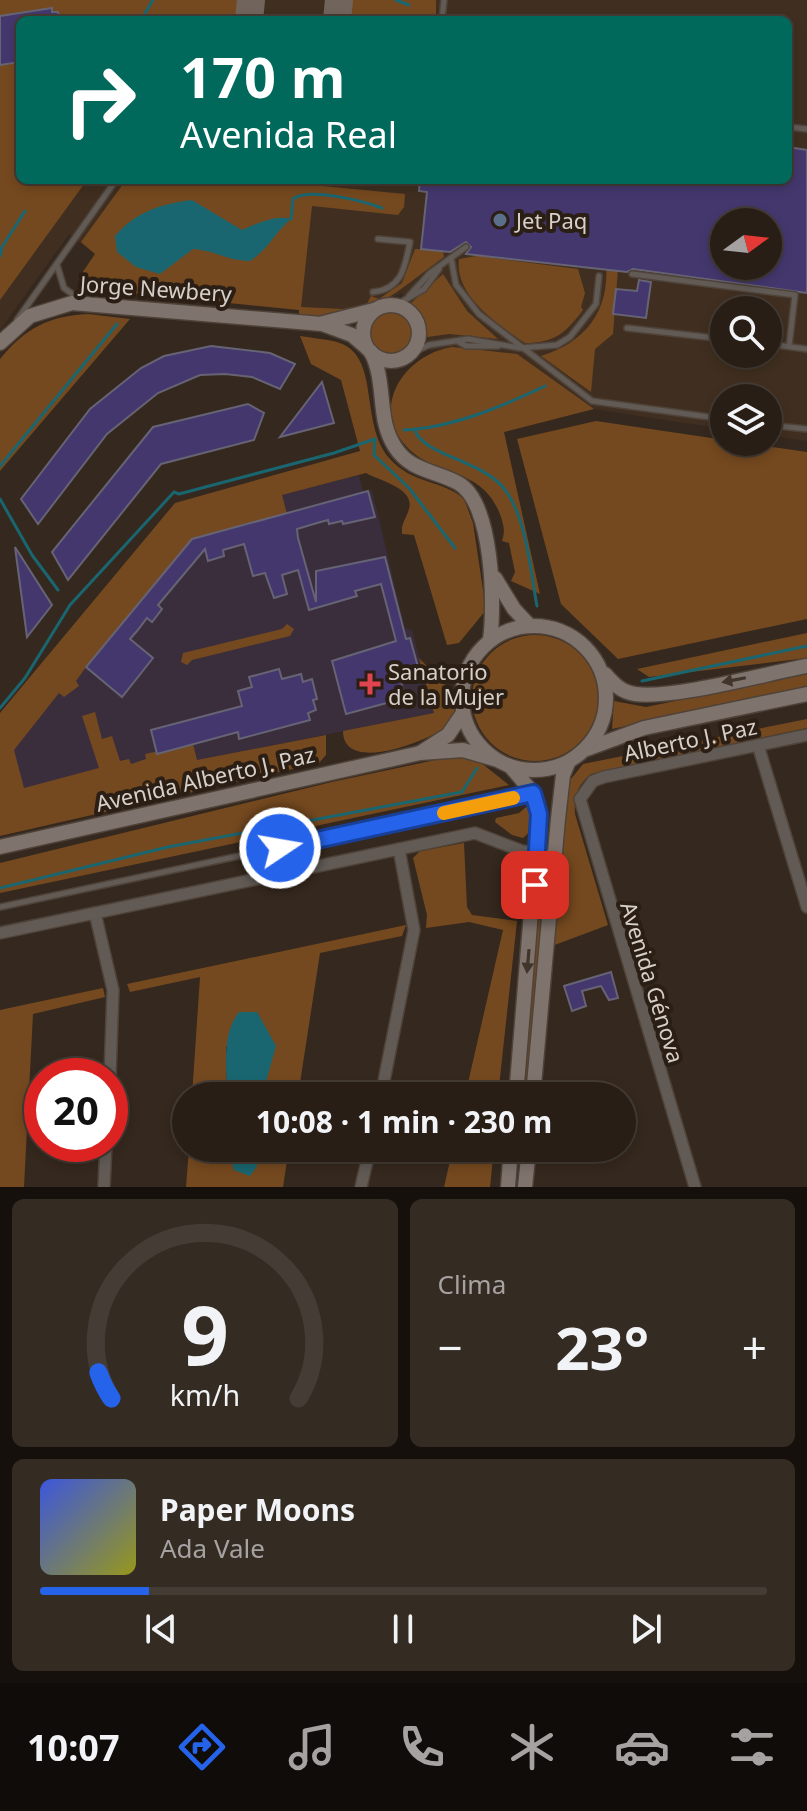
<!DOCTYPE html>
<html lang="es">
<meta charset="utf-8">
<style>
body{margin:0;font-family:"Noto Sans",sans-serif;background:#342b23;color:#f1f3f6;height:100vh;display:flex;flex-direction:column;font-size:30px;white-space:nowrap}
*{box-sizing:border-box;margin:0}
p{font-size:26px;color:#a5a2a1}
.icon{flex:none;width:44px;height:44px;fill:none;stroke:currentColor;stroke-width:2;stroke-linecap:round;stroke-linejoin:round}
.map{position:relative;height:1187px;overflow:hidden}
.side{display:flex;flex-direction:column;gap:12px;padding:12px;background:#16100c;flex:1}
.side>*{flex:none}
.banner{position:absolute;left:16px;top:16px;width:776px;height:168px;border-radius:12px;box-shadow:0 4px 12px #0003,0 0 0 2px #443c35;background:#00695c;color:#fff;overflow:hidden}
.needle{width:52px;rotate:75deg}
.buttons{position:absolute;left:710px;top:208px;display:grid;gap:16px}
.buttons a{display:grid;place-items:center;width:72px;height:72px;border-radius:50%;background:#281e16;box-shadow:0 4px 12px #0003,0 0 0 2px #443c35;font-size:40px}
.speed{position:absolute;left:24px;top:1058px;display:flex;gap:16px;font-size:40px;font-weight:700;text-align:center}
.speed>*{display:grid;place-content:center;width:104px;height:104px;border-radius:50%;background:#281e16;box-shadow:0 4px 12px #0003,0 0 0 2px #443c35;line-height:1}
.speed .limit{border:12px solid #d22;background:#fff;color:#111}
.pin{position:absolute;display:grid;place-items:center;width:68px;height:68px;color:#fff;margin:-34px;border-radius:16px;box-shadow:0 4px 12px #0006}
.me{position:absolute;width:88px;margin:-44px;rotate:78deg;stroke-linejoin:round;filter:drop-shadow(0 0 6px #0008)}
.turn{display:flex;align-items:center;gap:28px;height:168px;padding:0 32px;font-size:36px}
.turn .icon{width:104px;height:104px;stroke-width:2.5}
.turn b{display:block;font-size:56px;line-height:68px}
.big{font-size:60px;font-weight:700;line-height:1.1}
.side .widget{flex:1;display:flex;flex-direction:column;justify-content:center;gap:12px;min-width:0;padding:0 28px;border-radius:12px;background:#342b23}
.side .dial{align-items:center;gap:0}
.dial svg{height:208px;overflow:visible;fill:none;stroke:#443c35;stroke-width:7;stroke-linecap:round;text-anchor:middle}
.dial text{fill:#f1f3f6;stroke:none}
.song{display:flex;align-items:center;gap:24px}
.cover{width:96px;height:96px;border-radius:12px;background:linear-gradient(135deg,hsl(230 70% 55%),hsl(60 70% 35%))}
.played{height:8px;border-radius:4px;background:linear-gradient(90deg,#2563eb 15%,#443c35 15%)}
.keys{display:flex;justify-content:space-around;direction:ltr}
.heat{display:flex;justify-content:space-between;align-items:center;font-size:44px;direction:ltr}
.side .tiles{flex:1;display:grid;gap:12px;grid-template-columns:1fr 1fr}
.widget:last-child{grid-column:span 2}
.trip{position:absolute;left:172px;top:1082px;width:464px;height:80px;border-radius:40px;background:#281e16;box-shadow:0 4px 12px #0003,0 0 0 2px #443c35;font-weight:700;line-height:80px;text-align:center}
.tab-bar{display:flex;height:128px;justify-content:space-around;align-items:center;background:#100c09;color:#a5a2a1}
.tab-bar .icon{width:56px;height:56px}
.tab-bar .current{color:#2563eb}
.tab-bar b{font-size:36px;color:#f1f3f6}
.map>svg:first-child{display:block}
.commercial{fill:#3a2e3c}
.built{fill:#402f20;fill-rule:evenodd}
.green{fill:#75491f}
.water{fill:#1a6670}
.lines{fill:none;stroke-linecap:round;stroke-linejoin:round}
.stream{stroke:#1a6670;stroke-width:3}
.taxiway{stroke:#70645c;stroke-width:28}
.building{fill:#44376d;stroke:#666374;stroke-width:2;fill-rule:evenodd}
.lane-casing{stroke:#4f4339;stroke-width:8}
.street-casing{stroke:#4f4339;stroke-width:14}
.secondary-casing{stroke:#4f4339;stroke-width:17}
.lane{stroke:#615a55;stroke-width:5}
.street{stroke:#615a55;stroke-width:11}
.secondary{stroke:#7f736d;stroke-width:14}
.oneway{fill:#40342b}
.route-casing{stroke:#184099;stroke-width:20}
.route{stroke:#2563eb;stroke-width:14}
.slow{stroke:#f59e0b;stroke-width:14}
.service-dot{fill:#5c6f8a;stroke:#2b1f15;stroke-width:3}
.health-dot{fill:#e0444e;stroke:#2b1f15;stroke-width:3}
.labels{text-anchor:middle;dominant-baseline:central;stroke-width:8;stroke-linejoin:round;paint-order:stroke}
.poi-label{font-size:22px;fill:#d7cfc9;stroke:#2b1f15;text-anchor:start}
.street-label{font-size:22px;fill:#d7cfc9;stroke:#2b1f15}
</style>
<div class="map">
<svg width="807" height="1187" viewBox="0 0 807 1187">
<rect width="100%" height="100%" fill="#35281e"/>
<polygon class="commercial" points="359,475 363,492 372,490 405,628 412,630 434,713 25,795 0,746 184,520"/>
<path class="built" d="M0,0H807V441L768,435V398H724V429L594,409L442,349L431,351L422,315L401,293L373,307L299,316V310L82,288L78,279L95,254L69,234L0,330ZM20,20H788V180H20ZM724,222H768V266H724ZM724,310H768V354H724Z"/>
<g class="green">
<polygon points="0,0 242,0 240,20 20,20 20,180 87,180 0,300"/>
<polygon points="346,0 436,0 436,20 344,20"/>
<path d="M126,180H291V183L405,194L404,207L398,215L312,206L301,307L343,309L367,304L371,296L379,299L402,283L415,249L443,250L444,257C390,296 373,320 299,316V310L82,288L78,279L95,254L81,242Z"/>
<path d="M493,253V258L578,269L585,293L581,307L583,310C566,333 554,343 525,343C499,325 454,296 459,259Z"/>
<path d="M606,264L634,268V271L618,269L613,334L595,349L591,392L541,356C584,343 610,312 606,264Z"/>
<polygon points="443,274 467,311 498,339 449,334 427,337 422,315 410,304"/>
<circle cx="391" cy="332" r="22"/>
<path d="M88,314L130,319L0,471V359C25,328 49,316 88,314Z"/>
<path d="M300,336C312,338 325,339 337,342C382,355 358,423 390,459C412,484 443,480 464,499L473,523L486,610L459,643L447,645L414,535L402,534C401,523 406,519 409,509C415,488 380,481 366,473L282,495L287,514L192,539L86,667L76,681L79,686L64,697L59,693L14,750L24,788L99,768L82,716L95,712L102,739L112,736L120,761L129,759L131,764L146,759L145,754L193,744L197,760L326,735V755L319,763L0,836V713L175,503L360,451L341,380L311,364Z"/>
<path d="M452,347L517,354L594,409L504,432L540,594L511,581L515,572L509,543L502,541C505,531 504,527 501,517C483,465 436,479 406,446C369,406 406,354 452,347Z"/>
<polygon points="596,421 807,452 807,619 618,659 561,604 517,439"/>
<polygon points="287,624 294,629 290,636 192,660 187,665 181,662 183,653 282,629"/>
<polygon points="807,633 807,658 649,677 637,669"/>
<circle cx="535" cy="698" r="63"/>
<path d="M419,658L457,697L454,721C438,738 343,777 343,731L434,713Z"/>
<polygon points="807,674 807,686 612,729 614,701 646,707"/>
<path d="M807,719V728L591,774C577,786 574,795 575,814L608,925L552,946L567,800L571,779L583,764Z"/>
<polygon points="466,758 480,762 509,785 0,893 0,863 332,782 440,759"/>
<polygon points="531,803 535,827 523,838 512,835 495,822 496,818 519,813"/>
<polygon points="464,843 467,907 472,915 517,921 498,1096 465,1096 503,930 469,922 426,928 427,915 413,858 420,851"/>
<polygon points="543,863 548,864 529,1096 521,1096 540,864"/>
<polygon points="406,925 402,936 320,953 298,1096 262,1096 267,1087 264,1027 257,1012 226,1047 227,1096 192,1096 200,977 130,992 127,984"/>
<polygon points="103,988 105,997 33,1014 24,1187 0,1187 0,1010"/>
<polygon points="189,1148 227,1148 229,1159 257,1154 255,1148 289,1148 283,1187 186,1187"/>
<polygon points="453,1148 494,1148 490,1187 444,1187"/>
</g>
<g class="water">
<path d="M192,200L242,230C256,224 276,214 291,219C274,233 271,247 250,261C229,261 213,250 193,249L160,274L136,267L117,252L115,236C136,212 160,204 192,200Z"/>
<path d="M239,1012H257L276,1046L262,1096H227C227,1068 221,1035 239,1012Z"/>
<polygon points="227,1148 255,1148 257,1166 250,1176 234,1170"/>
</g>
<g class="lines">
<g class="stream">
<polyline points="396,0 409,5"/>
<polyline points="141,20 153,0"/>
<polyline points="43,182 44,180"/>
<path d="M291,219L293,199C309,187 363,201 382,208"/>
<polyline points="0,256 2,247 25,211"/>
<path d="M404,430C452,428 503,406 545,386"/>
<path d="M415,430C422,454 478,460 502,486C527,515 530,570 537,606"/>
<polyline points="0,466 117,324"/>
<polyline points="0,499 32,555 58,590"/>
<polyline points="642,681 807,646"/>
<polyline points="0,708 25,678 70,605 174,492 179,494 334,453 375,439 374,455 409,488 455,548"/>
<polyline points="0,888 168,847 462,792 477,768"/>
</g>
<g class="taxiway">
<polyline points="249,20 251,0"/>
<polyline points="337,20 339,0"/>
</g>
</g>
<g class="building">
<polygon points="52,8 52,12 58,12 59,20 20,20 20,62 0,65 0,16"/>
<path d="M788,147L807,150V293L633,269L627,272L466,254L471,247L466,242L450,252L421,249L427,192L419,191L420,180H788ZM724,222H768V266H724Z"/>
<polygon points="639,280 651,282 646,318 613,314 616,289 637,291"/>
<polygon points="211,346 270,353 295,364 280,389 252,377 225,374 200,375 158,393 107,434 38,524 21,499 90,409 141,368 164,356"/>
<polygon points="322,382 334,423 280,437"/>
<polygon points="248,404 264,413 254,440 161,464 68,580 52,552 153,427"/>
<polygon points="368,491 375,517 343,524 342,521 329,524 328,520 317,523 297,529 298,538 316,602 316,571 385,557 406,639 410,638 418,667 399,673 405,698 346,714 332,661 396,641 381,584 355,591 357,596 309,610 298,570 282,575 287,594 274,598 265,573 253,576 244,544 223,550 224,556 208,561 205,549 158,605 162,609 152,622 147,618 137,631 130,639 153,658 122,697 86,667 192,539"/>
<polygon points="15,547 52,605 27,637"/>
<polygon points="279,669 282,679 301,674 303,682 312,679 317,699 313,700 316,710 308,713 310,720 239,739 238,732 157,754 151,730 242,706 238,691 252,687 249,677"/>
<polygon points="611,972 618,998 609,1000 601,986 582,991 586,1006 572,1011 564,986"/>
</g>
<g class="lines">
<g class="lane-casing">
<g id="lane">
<polyline points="442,20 444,0"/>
<polyline points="788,127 807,129"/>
<polyline points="451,258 456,285 479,314 592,401 724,419"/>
<polyline points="57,265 64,288 79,299"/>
<polyline points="632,274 795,295 789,346"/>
<path d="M373,292C402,289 405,267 410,242L378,239"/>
<polyline points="409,296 430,273 466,247"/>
<polyline points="396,305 424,289 439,269"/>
<polyline points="17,320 116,180"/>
<polyline points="627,328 724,339"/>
<polyline points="459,342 466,346 498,346"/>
<polyline points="768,344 807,349"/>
<polyline points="410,354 429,345 468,339 520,348 557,345 570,337 596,304 599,276"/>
<polyline points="768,425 807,429"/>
<polyline points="0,907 529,794"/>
</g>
</g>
<g class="street-casing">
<g id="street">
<polyline points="758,745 807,907"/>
<polyline points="95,913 113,990 110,1076"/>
<polyline points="0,933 475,833 522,851 554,856"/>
<polyline points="381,1096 414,930 399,849"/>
<polyline points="104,1187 106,1144"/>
<polyline points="361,1187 370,1148"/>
<polyline points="695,1187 580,799 593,781 604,777 807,735"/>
</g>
</g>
<g class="secondary-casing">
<g id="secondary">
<circle cx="391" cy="333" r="28"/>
<polyline points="323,323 374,310"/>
<polyline points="0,343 30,316 72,303 322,324 352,335 367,348"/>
<path d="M371,352C387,383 376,418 395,447C411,472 435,470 458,483C493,502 495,605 490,640"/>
<polyline points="495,578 514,609 530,626"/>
<circle cx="534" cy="698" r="72"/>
<path d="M605,674C614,684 621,692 635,694C675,699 764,674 807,666"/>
<polyline points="587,749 644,728 807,694"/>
<polyline points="420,753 448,735 463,713"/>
<polyline points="511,767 533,793 539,814 516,1096"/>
<polyline points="0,847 420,753 463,750 494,759"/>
<polyline points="533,1096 558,819 563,775 568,763"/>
<polyline points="508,1187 511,1148"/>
<polyline points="525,1187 529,1148"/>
</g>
</g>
<use href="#lane" class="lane"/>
<use href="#street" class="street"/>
<use href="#secondary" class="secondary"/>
</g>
<defs><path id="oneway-solid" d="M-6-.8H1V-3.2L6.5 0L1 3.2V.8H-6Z" transform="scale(2)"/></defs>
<g class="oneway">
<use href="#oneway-solid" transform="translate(734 680) rotate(169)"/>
<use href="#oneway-solid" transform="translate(528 961) rotate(95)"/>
</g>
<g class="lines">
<g class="route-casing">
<polyline id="route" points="280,848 533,793 539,814 535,885"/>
</g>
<use href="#route" class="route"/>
<polyline class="slow" points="444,813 513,798"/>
</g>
<circle class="service-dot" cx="500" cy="220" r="8"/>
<path class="health-dot" d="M366 672h8v8h8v8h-8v8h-8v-8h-8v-8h8z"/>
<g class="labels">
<g class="poi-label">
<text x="516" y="220">Jet Paq</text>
<text x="388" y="671">Sanatorio<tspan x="388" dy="25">de la Mujer</tspan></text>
</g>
<g class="street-label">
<text transform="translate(156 288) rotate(4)">Jorge Newbery</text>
<text transform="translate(690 739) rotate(-12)">Alberto J. Paz</text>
<text transform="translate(205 778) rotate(-13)">Avenida Alberto J. Paz</text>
<text transform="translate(653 982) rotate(73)">Avenida Génova</text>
</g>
</g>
</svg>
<div class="buttons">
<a><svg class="needle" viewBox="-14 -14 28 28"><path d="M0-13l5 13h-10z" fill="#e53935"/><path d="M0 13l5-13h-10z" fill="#a5a2a1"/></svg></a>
<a><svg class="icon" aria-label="search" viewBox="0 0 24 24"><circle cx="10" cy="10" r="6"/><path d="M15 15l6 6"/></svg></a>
<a><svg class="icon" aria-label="layers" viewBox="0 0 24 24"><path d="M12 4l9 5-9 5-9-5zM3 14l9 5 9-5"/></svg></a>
</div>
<div class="speed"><div class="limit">20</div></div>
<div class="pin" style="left:535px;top:885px;background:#d93025"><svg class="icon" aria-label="arrive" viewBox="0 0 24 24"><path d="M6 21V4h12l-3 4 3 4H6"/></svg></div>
<svg class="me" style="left:280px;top:848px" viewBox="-20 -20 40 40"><circle r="17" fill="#2563eb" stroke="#fff" stroke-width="3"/><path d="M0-11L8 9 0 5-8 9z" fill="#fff"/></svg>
<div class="trip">10:08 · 1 min · 230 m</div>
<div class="banner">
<div class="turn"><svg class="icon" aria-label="right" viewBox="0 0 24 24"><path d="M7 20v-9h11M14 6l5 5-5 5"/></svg><div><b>170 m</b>Avenida Real</div></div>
</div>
</div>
<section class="side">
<div class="tiles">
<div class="widget dial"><svg viewBox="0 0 100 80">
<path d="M14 69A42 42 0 1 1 86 69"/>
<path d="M14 69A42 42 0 0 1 9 59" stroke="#2563eb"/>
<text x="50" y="56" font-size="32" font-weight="700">9</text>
<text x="50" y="72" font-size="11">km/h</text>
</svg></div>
<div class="widget"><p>Clima</p>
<div class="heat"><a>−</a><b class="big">23°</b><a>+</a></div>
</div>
<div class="widget">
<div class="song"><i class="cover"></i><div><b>Paper Moons</b><p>Ada Vale</p></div></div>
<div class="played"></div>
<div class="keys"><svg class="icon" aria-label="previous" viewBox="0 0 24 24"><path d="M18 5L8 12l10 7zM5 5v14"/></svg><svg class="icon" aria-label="pause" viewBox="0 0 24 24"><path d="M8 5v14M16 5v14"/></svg><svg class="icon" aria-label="next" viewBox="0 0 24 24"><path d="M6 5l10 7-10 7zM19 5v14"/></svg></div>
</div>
</div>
</section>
<nav class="tab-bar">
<b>10:07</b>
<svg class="icon current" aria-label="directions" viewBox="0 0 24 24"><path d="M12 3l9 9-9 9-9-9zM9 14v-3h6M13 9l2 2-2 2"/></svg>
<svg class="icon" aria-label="music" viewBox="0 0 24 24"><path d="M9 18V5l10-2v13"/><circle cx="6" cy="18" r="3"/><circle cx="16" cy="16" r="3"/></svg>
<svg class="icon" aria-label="phone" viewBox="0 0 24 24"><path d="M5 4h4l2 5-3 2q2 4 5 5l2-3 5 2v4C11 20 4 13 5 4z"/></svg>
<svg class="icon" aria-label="climate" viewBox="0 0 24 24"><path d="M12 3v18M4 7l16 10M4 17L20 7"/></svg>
<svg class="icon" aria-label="car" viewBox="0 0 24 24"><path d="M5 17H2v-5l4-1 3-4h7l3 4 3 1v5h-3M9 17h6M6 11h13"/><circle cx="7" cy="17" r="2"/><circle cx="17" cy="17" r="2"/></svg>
<svg class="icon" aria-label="filters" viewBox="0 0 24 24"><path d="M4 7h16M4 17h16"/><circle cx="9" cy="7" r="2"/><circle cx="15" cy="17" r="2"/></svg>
</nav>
